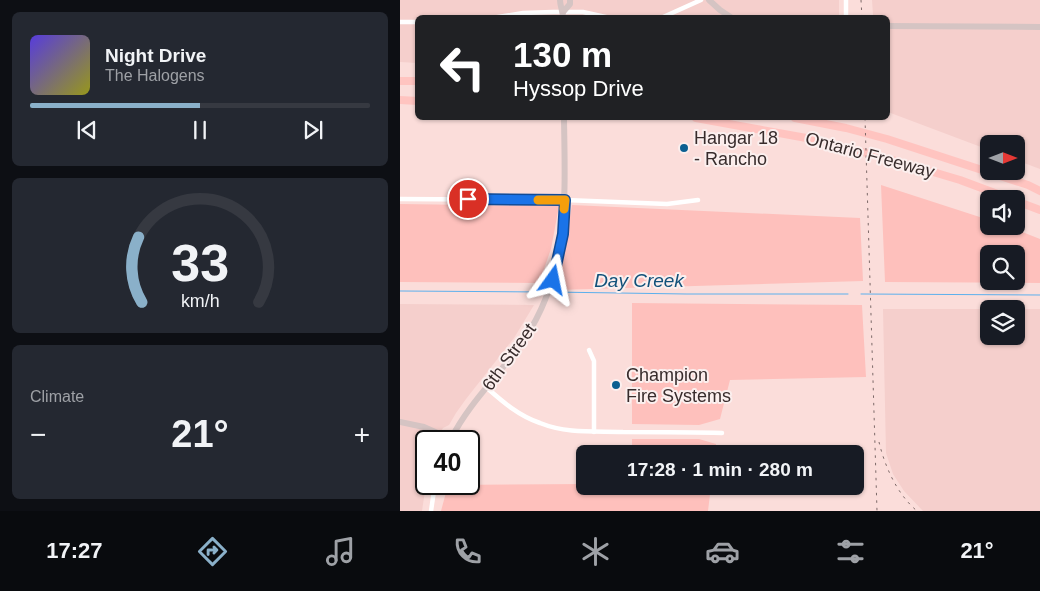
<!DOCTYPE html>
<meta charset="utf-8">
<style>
body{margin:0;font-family:Helvetica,sans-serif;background:#242831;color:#f1f3f6;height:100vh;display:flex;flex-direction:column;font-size:19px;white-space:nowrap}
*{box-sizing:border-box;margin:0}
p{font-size:16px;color:#9ea1a6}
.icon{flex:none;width:28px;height:28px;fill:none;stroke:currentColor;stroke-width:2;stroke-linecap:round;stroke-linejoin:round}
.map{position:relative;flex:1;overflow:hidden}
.panel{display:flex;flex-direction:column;gap:12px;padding:12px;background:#0d0f14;width:400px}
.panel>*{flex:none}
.top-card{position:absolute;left:15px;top:15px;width:475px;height:105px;border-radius:8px;box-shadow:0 1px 4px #0004;background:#202124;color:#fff;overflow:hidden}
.needle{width:32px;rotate:90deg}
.buttons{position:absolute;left:580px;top:135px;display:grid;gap:10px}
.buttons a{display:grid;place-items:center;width:45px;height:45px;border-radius:8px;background:#171b24;box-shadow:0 1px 4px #0004;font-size:25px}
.speed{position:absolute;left:15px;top:430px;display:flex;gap:10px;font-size:25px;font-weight:700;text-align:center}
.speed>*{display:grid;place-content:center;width:65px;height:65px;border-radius:50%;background:#171b24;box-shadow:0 1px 4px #0004;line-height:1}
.speed .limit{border:2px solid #111;border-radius:8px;background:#fff;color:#111}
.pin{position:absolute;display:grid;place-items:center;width:42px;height:42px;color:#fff;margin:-21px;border:2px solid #fff;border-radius:50%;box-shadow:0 1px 5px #0007}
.me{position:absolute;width:55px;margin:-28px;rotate:12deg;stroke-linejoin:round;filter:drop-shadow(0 0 4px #0008)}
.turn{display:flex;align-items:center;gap:18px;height:105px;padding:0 15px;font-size:22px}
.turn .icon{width:65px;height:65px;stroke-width:2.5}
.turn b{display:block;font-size:35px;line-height:42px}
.big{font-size:38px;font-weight:700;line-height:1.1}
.panel .card{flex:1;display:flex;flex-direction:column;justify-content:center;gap:8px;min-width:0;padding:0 18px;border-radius:8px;background:#242831}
.panel .dial{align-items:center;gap:0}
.dial svg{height:130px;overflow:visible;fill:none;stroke:#363941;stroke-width:7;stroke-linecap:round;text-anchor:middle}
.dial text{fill:#f1f3f6;stroke:none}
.song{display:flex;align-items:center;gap:15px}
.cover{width:60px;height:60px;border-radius:8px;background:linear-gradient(135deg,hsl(250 70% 55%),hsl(60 70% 35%))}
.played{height:5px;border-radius:2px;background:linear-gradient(90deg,#8ab0c9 50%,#363941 50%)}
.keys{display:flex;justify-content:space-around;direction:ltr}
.heat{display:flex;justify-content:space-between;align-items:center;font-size:28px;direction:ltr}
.trip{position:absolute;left:176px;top:445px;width:288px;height:50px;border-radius:8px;background:#171b24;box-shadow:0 1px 4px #0004;font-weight:700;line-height:50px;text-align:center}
.dock{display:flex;height:80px;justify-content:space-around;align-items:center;background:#090b0e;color:#9ea1a6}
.dock .icon{width:35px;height:35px}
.dock .on{color:#8ab0c9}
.dock b{font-size:22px;color:#f1f3f6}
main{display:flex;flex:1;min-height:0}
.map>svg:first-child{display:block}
.built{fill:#f5cfcc}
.green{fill:#fec0bc;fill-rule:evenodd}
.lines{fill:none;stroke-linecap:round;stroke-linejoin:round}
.stream{stroke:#5cb0ed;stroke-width:1}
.street{stroke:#fff;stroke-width:4.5}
.secondary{stroke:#d5c4c3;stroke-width:6}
.highway{stroke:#ffc4c0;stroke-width:8}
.rail{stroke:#7c6968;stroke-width:1;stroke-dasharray:2.5 5;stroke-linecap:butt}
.route-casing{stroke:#114b97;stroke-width:12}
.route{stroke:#1a73e8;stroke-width:9}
.slow{stroke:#f59e0b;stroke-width:9}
.poi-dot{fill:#0b5f91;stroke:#fbefee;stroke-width:2}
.labels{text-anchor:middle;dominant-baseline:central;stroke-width:4;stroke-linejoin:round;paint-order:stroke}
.poi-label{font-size:18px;fill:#382c2c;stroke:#fbefee;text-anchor:start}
.street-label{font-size:18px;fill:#382c2c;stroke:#fbefee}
.water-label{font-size:19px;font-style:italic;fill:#12517a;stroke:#fbefee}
</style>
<main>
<section class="panel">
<div class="card">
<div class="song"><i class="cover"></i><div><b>Night Drive</b><p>The Halogens</p></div></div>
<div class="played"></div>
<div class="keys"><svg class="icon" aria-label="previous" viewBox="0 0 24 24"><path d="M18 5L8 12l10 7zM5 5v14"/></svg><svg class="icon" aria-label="pause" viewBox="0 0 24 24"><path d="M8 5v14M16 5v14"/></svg><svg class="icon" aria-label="next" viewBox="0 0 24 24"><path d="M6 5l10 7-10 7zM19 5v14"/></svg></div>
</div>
<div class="card dial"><svg viewBox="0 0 100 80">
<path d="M14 69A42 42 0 1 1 86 69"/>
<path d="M14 69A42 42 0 0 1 12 29" stroke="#8ab0c9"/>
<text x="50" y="56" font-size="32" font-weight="700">33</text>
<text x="50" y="72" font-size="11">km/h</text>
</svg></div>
<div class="card"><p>Climate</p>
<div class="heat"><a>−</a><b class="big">21°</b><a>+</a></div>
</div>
</section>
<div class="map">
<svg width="640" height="511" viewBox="0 0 640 511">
<rect width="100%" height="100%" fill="#fbddda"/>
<g class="built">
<polygon points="0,0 439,0 439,18 18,18 17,63 0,62"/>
<polygon points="472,0 640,0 640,169 616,160 616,144 589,144 589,150 488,112 488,18 485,17 485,15 473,15"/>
<polygon points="0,304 134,305 114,338 66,399 56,413 49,425 43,428 37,439 38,441 26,441 26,484 22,511 0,511"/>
<polygon points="483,309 589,309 589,336 616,336 616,309 640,309 640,511 523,511 504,491 493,474 486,453"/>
</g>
<g class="green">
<path d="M481,185L589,220V226H607L640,239V283L485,282ZM589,254H616V281H589Z"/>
<polygon points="0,204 159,206 151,249 139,283 0,282"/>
<polygon points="172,205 460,218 463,281 157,290"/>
<polygon points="232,303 462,305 466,377 330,380 320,419 299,425 232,424"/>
<polygon points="232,439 299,439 316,444 315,454 232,454"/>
<polygon points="185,484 185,486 311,486 308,511 41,511 48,485"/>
</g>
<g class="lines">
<g class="stream">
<polyline points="0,291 145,292"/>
<polyline points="151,292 286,294 448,294"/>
<polyline points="461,294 640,295"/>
</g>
<g class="street">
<polyline points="446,0 446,18"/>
<polyline points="92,18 123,13 153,12 183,12 210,18"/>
<polyline points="261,18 301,0"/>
<polyline points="0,22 18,22"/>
<polyline points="0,199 165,200 267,204 298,200"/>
<polyline points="189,350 194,361 194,432"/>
<path d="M87,388C103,402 119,416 140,423C167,434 195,431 223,432C256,432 289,432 322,433"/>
<polyline points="31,511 35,484"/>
</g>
<g class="secondary">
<path d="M160,0C160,6 163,11 163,18"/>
<polyline points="309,0 320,10 332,18"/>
<polyline points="163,12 170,4 170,0"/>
<polyline points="488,26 640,27"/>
<path d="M0,422L24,427L51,439C70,401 102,373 125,338C170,271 165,194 164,118"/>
</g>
<g class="highway">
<polyline points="0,81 18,81"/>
<polyline points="0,100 18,101"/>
<polyline points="296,118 412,139 486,158 560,180 611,199"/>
<polyline points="395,118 446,128 487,139 628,185 640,191"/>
<polyline points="616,201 640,210"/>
</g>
<g class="rail">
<polyline points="461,0 462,18"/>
<polyline points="465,118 477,511"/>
<path d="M479,442C485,467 497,494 517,511"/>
</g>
</g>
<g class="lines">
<g class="route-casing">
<polyline id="route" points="68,199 165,200 163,234 153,280"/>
</g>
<use href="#route" class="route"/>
<polyline class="slow" points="138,200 165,200 164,209"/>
</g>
<g class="poi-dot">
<circle cx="284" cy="148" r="5"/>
<circle cx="216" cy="385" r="5"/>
</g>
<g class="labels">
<g class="poi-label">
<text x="294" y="138">Hangar 18<tspan x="294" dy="21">- Rancho</tspan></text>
<text x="226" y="375">Champion<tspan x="226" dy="21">Fire Systems</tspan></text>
</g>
<g class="street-label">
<text transform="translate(470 155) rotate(15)">Ontario Freeway</text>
<text transform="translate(109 357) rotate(-54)">6th Street</text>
</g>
<g class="water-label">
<text x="239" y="280">Day Creek</text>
</g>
</g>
</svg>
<div class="buttons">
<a><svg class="needle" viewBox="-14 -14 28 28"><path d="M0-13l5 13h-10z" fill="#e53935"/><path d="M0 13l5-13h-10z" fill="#9ea1a6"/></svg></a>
<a><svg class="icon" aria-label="sound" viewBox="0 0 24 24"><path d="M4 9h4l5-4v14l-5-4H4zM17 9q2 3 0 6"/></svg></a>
<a><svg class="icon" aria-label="search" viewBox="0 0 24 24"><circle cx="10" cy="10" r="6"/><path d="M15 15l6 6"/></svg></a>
<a><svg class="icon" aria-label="layers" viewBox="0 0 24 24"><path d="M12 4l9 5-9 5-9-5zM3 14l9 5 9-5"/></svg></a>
</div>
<div class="speed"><div class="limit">40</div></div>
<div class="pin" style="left:68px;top:199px;background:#d93025"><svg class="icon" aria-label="arrive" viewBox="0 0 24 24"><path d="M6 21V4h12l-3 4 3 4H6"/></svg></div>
<svg class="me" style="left:153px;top:280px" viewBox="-20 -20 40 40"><path d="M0-17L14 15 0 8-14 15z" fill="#1a73e8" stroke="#fff" stroke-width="4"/></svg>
<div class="trip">17:28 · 1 min · 280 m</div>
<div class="top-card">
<div class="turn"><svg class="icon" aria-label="left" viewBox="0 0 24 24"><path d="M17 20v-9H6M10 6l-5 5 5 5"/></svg><div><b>130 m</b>Hyssop Drive</div></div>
</div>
</div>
</main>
<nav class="dock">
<b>17:27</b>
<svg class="icon on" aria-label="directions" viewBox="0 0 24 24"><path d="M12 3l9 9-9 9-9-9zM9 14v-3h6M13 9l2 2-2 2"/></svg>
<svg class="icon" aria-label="music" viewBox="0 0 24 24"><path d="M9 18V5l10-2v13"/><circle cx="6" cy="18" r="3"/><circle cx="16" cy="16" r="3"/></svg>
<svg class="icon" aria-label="phone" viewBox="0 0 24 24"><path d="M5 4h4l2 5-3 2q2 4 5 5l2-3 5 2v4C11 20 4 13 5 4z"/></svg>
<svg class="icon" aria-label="climate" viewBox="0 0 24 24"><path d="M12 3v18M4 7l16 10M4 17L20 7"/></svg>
<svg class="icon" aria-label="car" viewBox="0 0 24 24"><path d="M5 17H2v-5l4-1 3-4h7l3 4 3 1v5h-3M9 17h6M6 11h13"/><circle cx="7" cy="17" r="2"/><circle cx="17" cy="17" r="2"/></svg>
<svg class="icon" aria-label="filters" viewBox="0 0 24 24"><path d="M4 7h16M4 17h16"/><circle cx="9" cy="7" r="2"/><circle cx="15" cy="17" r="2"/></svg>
<b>21°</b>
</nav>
